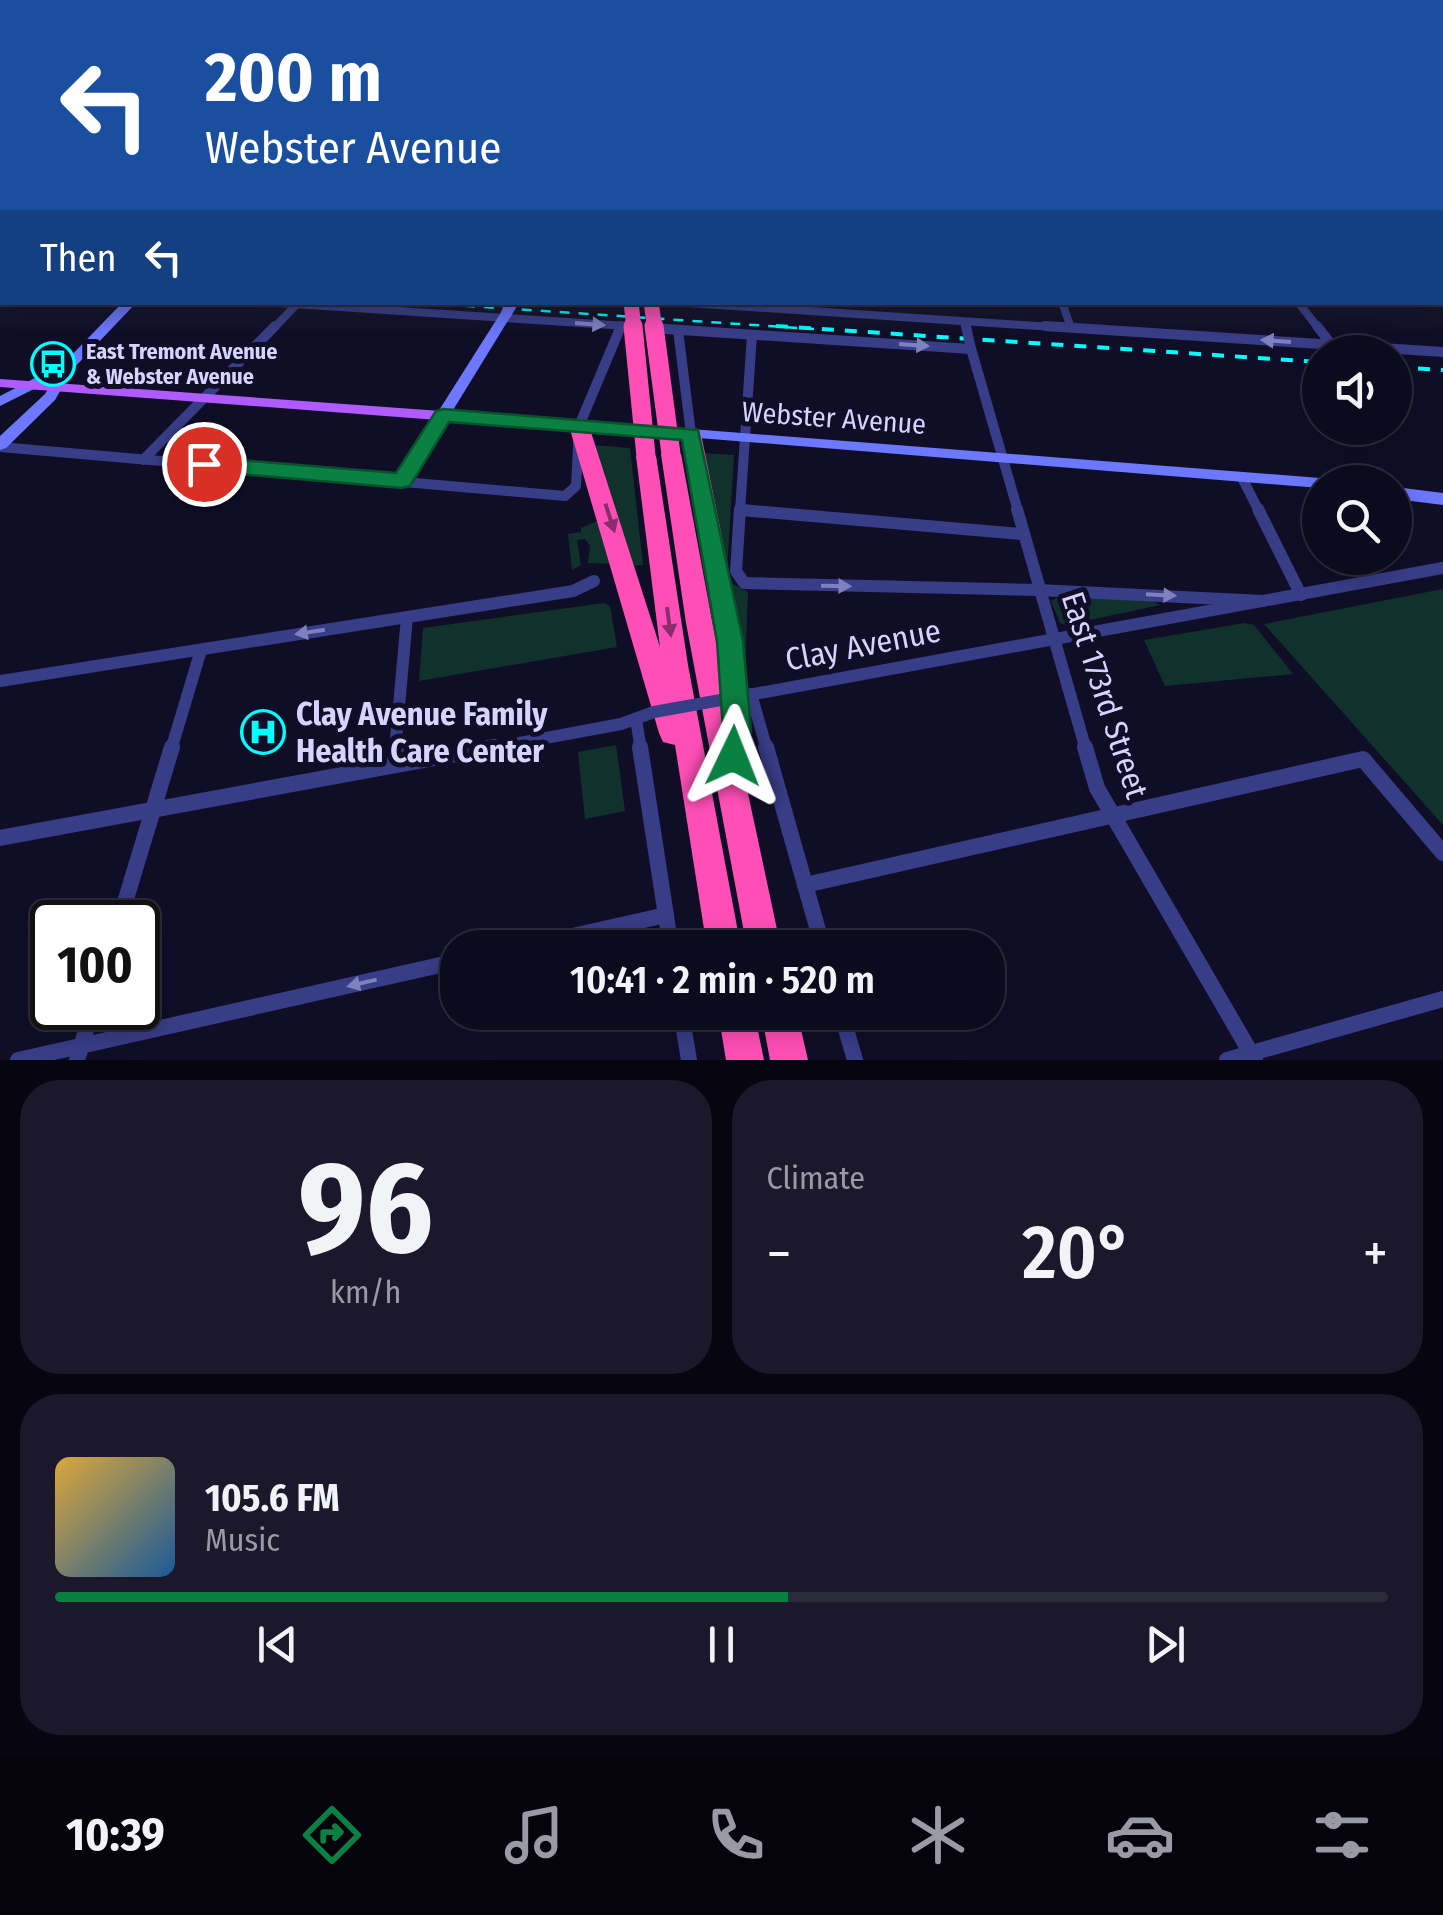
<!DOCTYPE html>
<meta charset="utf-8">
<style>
body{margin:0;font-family:"Fira Sans Condensed",sans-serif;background:#1a182a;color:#f1f3f6;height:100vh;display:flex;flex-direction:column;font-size:38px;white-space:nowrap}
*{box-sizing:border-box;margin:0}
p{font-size:32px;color:#9a9aa4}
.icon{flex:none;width:55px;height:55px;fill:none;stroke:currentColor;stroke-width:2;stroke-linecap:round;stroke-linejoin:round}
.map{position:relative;height:1060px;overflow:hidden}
.details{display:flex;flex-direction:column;gap:20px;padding:20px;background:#070610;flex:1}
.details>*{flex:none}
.banner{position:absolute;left:0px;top:0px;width:1445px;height:305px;box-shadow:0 5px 25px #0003,0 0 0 2px #2c2b3b;background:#1a4fa0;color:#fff;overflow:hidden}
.tools{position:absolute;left:1302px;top:335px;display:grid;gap:20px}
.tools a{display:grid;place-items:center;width:110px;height:110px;border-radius:50%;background:#0c0a1d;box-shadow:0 5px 25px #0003,0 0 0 2px #2c2b3b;font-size:50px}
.speed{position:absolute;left:30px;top:900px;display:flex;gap:20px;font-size:50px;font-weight:700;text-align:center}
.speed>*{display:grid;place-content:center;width:130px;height:130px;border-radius:50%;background:#0c0a1d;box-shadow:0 5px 25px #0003,0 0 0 2px #2c2b3b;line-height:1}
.speed .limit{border:5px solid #111;border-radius:15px;background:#fff;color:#111}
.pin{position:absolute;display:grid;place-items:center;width:85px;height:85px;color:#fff;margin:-42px;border:5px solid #fff;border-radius:50%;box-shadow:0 2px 10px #0007}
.me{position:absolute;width:110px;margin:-55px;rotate:2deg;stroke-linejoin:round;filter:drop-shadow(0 0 8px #0008)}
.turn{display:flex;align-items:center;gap:35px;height:210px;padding:0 40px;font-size:45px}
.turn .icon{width:130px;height:130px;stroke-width:2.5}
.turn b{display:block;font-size:70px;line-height:85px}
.then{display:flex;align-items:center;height:95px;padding:0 40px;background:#0003;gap:20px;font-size:38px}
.big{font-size:75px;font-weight:600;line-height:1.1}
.details .card{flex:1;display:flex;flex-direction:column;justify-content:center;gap:15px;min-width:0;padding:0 35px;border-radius:40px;background:#1a182a}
.details .dial{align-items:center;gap:0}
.dial b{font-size:130px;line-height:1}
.song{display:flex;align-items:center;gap:30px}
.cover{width:120px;height:120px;border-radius:15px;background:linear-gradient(135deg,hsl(40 70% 55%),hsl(210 70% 35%))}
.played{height:10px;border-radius:5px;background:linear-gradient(90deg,#0b8043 55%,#2c2b3b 55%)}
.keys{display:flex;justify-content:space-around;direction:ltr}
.heat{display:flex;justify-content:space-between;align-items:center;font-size:55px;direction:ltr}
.details .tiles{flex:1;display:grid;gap:20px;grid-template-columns:1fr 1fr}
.card:last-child{grid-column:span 2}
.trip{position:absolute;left:440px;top:930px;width:565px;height:100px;border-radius:40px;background:#0c0a1d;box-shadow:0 5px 25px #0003,0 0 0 2px #2c2b3b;font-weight:600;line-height:100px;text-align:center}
.dock{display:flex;height:160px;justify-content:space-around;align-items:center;background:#05040c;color:#9a9aa4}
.dock .icon{width:70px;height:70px}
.dock .current{color:#0b8043}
.dock b{font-size:45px;color:#f1f3f6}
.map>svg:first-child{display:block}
.green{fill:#11312c}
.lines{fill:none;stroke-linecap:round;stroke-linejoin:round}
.minor-far3{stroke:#383d87;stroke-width:8}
.minor-far2{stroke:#383d87;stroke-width:10}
.minor-far1{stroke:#383d87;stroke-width:12}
.minor{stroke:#383d87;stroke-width:16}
.secondary{fill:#6b78ff;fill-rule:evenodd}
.primary{fill:#b05bff;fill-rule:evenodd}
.motorway{fill:#ff4fb7;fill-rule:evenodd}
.rail-far1{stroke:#00fffd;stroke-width:2.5;stroke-dasharray:10 9;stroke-linecap:butt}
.rail{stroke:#00fffd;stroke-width:4;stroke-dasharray:12 11;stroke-linecap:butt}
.minor-bridge-far1{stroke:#383d87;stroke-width:10}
.minor-bridge{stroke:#383d87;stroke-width:12}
.secondary-bridge{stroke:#6b78ff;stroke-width:11}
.motorway-bridge-far1{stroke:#ff4fb7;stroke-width:15}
.motorway-bridge{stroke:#ff4fb7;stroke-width:19}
.oneway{fill:#7e81bd}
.oneway2{fill:#882e6f}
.route{fill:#0b8043;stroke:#07532c;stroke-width:2.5}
.labels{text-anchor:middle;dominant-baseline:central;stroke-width:10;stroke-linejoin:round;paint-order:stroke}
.far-poi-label{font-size:22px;font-weight:bold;fill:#d4d4ff;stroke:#100e27;text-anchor:start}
.street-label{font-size:28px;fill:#d4d4ff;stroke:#100e27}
.near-street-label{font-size:32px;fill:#d4d4ff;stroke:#100e27}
.near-poi-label{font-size:32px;font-weight:bold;fill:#d4d4ff;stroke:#100e27;text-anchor:start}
</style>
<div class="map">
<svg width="1443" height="1060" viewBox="0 0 1443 1060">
<rect width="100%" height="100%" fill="#100e27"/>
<g class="green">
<polygon points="593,445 630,448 643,565 633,566"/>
<polygon points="702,453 734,455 727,571 733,584 748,592 745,671"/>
<polygon points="597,521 617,564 588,563 590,546 585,539 577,540 581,565 572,570 568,534 581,532 581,528"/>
<polygon points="1443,589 1443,825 1264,624"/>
<polygon points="1060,596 1151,600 1160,605 1066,625 1060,623 1051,601"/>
<polygon points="604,603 610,606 617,647 419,681 423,628"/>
<polygon points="1245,623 1254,625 1293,674 1165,686 1144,640"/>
<polygon points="616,745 625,811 585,819 578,752"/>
</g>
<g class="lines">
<g class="minor-far3">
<polyline points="264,302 627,326"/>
<polyline points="673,302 1084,329"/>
<polyline points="1062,302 1071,328"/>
<polyline points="1298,302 1319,329"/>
<polyline points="651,328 661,329"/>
<polyline points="273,329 296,305"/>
</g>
<g class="minor-far2">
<polyline points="1045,326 1443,352"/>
<polyline points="1317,326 1331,344"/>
<polyline points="651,328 971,349"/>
<polyline points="678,330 691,434"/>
<polyline points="970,345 1018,511"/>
<polyline points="0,447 565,496 576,486 579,426 621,326"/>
<polyline points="143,460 275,326"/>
<polyline points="1242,478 1259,511"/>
<polyline points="402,480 443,415"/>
<polyline points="741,510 756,511"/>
<polyline points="740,511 752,335"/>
</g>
<g class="minor-far1">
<polyline points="740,509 736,571 744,583 1038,590 1263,601"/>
<polyline points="1017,509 1086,750"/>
<polyline points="1258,509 1301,595"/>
<polyline points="741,510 1022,534"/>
<polyline points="0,681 573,591 594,581"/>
<polyline points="751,694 767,750"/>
<polyline points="743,696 1443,568"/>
<polyline points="636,719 641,750"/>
<polyline points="171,750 201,650"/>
<polyline points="395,750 407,617"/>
<polyline points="481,750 621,724 654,712"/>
</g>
<g class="minor">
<polyline points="640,747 671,948"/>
<polyline points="766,747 823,948"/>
<polyline points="1085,747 1097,788 1255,1060"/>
<polyline points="394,765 396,747"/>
<polyline points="0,838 494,747"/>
<polyline points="805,885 1363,759 1443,853"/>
<polyline points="119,922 172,747"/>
<polyline points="519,948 666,915"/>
<polyline points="681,1012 689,1060"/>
<polyline points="841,1012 855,1060"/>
<polyline points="18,1060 458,961"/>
<polyline points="77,1060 93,1008"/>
<polyline points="1227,1060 1443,999"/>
</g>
<g class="secondary">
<rect x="1442" y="197" width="1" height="6"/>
<polygon points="123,302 137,302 72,370 55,400 6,448 0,450 0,436 45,394 54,379 0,406 0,396 64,363"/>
<polygon points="506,310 512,314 450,415 448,418 438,418 436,415 500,314"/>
<polygon points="691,429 1320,478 1328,482 1320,482 1320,488 686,437 683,434"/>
<polygon points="1395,487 1443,493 1443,505 1395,499"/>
</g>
<polygon class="primary" points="0,379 691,429 699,434 691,439 0,387"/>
<g class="motorway">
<polygon points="579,420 589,426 660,647 636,456 646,449 656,456 688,665 741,948 707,948 675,745 663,742 659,733 569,426"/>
<polygon points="691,428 701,434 743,641 751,730 743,770 781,948 747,948 686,623 661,454 671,447 681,454 718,653 681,434"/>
<polygon points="718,1012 754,1012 764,1060 726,1060"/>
<polygon points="761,1012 797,1012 808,1060 770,1060"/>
</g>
<polyline class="rail-far1" points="408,302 814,329"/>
<g class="rail">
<polyline points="776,326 1320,362"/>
<polyline points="1395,367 1443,370"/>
</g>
<polyline class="minor-bridge-far1" points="966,326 970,345"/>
<polyline class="minor-bridge" points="654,712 743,696"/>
<polyline class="secondary-bridge" points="506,314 513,302"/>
<g class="motorway-bridge-far1">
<polyline points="631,302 634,329"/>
<polyline points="651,302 655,329"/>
</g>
<g class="motorway-bridge">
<polyline points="633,326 646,456"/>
<polyline points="654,326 671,454"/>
</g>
</g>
<defs><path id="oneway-solid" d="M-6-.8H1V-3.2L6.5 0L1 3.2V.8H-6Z" transform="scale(2.5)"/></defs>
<g class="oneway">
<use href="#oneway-solid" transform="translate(590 324) rotate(4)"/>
<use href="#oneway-solid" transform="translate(1276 341) rotate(-176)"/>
<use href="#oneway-solid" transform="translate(914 345) rotate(4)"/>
<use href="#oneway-solid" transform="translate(836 586) rotate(1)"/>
<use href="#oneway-solid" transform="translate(1161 595) rotate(3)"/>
<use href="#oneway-solid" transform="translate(310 632) rotate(171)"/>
<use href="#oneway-solid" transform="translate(362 983) rotate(167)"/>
</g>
<g class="oneway2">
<use href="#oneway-solid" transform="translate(610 518) rotate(72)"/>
<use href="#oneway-solid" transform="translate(669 622) rotate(82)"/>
</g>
<linearGradient id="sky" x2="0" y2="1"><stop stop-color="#090815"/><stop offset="0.56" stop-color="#313652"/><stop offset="1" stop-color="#313652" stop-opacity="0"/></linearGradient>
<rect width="1443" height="336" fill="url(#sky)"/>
<polygon class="route" points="443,409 698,430 743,641 751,730 743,765 733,769 723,765 718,756 723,730 717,641 682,440 449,422 410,486 402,488 204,471 194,464 204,457 396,473 436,411"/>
<defs>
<g id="bus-ring" transform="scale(2.25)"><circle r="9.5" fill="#100e27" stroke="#00fffd" stroke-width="1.5"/><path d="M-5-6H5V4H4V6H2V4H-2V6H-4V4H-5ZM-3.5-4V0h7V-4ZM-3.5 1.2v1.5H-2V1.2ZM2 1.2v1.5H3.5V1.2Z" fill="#00fffd"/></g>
<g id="hospital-ring" transform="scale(2.25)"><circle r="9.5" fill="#100e27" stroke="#00fffd" stroke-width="1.5"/><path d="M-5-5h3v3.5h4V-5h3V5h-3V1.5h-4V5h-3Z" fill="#00fffd"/></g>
</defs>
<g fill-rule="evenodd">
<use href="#bus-ring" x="53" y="364"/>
<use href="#hospital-ring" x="263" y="732"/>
</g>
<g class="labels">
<g class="far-poi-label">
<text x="86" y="351">East Tremont Avenue<tspan x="86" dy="25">&amp; Webster Avenue</tspan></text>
</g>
<g class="street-label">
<text transform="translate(834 418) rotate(4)">Webster Avenue</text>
</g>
<g class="near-street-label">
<text transform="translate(863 645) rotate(-11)">Clay Avenue</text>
<text transform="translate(1105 695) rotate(72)">East 173rd Street</text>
</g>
<g class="near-poi-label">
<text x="296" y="714">Clay Avenue Family<tspan x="296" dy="37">Health Care Center</tspan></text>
</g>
</g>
</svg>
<div class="tools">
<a><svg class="icon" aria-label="sound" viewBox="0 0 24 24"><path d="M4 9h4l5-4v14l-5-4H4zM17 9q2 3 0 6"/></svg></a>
<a><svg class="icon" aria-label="search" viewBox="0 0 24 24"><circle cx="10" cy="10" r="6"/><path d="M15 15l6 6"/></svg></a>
</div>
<div class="speed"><div class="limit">100</div></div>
<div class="pin" style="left:204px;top:464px;background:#d93025"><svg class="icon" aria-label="arrive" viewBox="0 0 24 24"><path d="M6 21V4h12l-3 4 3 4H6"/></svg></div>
<svg class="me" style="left:733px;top:756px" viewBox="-20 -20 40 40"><path d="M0-17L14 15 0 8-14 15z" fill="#0b8043" stroke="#fff" stroke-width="4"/></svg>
<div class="trip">10:41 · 2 min · 520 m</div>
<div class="banner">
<div class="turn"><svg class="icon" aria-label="left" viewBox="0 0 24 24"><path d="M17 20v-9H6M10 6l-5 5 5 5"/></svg><div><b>200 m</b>Webster Avenue</div></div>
<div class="then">Then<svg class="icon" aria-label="left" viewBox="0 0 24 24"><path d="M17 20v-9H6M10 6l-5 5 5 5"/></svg></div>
</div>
</div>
<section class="details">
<div class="tiles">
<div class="card dial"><b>96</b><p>km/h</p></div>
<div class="card"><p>Climate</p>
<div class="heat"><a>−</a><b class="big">20°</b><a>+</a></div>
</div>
<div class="card">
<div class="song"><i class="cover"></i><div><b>105.6 FM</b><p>Music</p></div></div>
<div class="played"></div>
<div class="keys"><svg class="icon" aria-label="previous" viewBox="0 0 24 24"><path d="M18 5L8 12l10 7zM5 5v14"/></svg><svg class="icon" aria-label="pause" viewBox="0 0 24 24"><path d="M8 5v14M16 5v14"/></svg><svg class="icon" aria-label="next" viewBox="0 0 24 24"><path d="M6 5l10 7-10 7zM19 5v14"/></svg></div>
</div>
</div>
</section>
<nav class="dock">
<b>10:39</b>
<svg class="icon current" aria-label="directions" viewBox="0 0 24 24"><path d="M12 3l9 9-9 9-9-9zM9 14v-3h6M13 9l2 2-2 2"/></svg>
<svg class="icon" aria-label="music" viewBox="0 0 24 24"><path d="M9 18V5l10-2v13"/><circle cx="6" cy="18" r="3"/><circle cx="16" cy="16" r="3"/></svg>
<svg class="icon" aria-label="phone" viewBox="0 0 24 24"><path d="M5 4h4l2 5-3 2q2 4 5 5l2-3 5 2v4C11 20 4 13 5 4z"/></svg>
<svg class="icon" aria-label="climate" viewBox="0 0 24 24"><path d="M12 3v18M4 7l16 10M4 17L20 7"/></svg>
<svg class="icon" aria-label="car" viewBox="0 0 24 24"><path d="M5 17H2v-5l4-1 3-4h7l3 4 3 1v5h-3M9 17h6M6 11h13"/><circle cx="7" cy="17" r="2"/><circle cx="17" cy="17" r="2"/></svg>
<svg class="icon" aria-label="filters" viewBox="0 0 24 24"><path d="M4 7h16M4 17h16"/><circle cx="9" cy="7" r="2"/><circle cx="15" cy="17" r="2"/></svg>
</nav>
